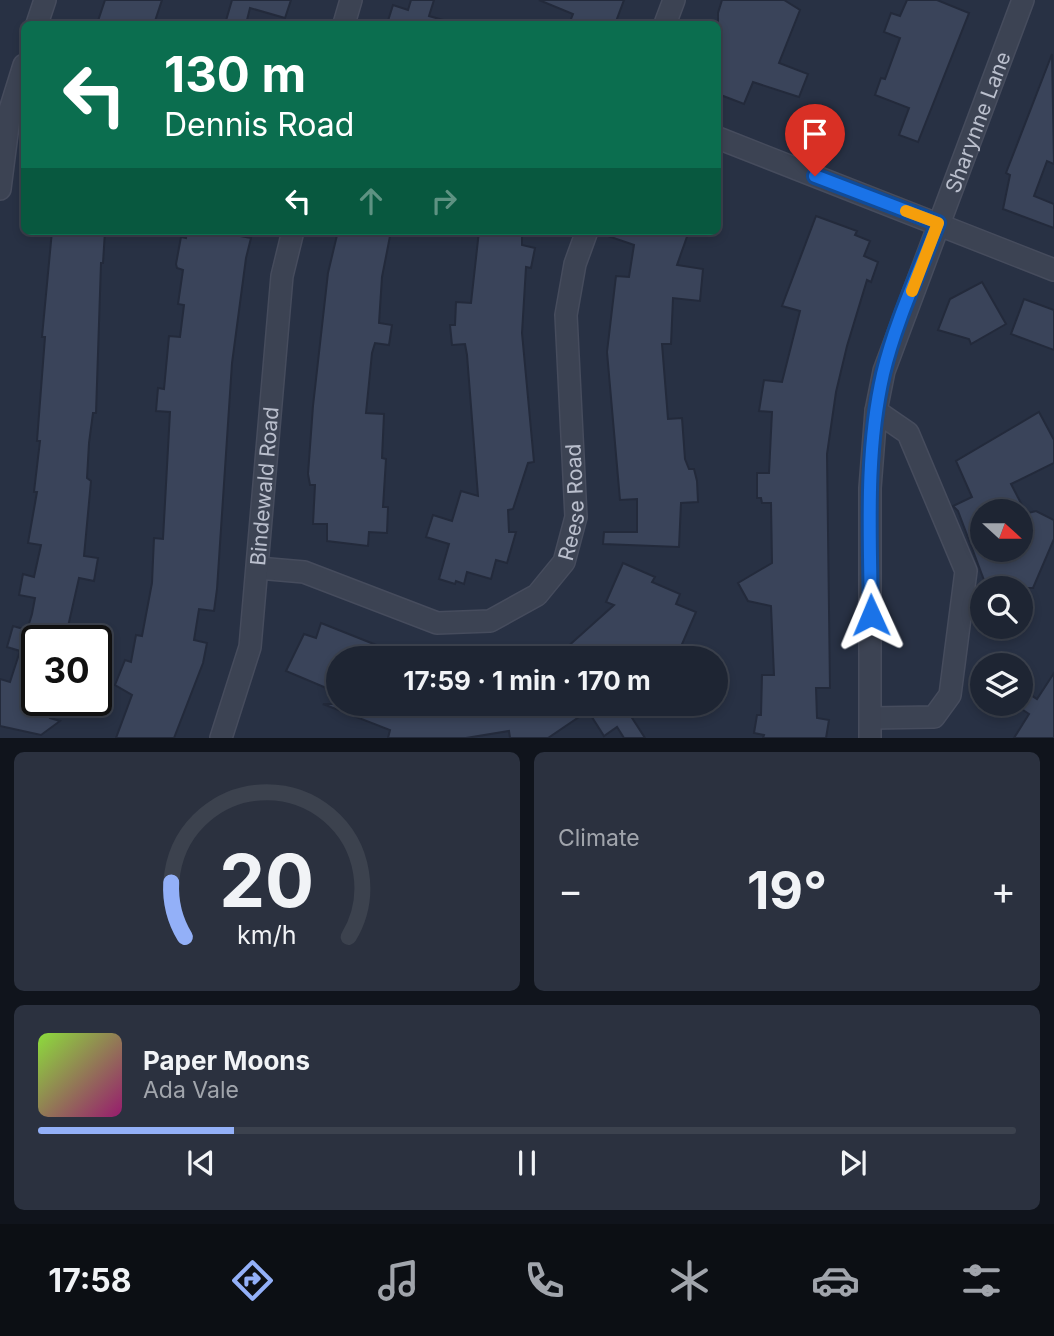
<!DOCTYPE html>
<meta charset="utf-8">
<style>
body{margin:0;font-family:Inter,sans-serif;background:#2b313f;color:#f1f3f6;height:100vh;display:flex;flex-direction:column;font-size:26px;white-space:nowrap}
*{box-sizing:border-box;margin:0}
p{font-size:23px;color:#a1a5ac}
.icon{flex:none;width:38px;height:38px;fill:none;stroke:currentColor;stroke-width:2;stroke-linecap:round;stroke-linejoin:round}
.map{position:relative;height:738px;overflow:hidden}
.sheet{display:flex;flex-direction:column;gap:14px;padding:14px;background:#10141c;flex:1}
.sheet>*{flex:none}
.hud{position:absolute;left:21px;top:21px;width:700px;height:214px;border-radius:10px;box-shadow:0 4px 10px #0003,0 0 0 2px #3c424e;background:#0b6e4f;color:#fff;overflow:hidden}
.needle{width:46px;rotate:111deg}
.fabs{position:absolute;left:970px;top:499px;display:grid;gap:14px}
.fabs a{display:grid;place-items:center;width:63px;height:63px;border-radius:50%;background:#1e2533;box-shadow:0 4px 10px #0003,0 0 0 2px #3c424e;font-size:35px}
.speed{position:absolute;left:21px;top:625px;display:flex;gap:14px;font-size:35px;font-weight:700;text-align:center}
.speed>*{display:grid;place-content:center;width:91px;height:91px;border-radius:50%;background:#1e2533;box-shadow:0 4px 10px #0003,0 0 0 2px #3c424e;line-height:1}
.speed .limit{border:4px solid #111;border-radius:10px;background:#fff;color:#111}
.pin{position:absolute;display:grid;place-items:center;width:60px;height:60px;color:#fff;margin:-72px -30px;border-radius:50% 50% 50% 0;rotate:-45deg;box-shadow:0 0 7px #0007}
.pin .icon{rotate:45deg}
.me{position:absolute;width:77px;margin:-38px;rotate:359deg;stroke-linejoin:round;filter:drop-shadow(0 0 5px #0008)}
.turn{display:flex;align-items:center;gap:24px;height:147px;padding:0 28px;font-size:32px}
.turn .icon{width:91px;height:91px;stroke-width:2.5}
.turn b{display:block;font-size:49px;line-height:60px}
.lanes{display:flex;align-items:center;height:66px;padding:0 28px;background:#0003;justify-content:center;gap:35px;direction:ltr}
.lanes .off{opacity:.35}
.big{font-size:52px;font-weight:700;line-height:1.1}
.sheet .tile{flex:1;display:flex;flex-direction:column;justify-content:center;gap:10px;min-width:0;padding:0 24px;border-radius:10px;background:#2b313f}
.sheet .dial{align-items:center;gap:0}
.dial svg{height:182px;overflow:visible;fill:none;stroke:#3c424e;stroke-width:7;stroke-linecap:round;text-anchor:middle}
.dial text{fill:#f1f3f6;stroke:none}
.song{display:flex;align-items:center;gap:21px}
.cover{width:84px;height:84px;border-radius:10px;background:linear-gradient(135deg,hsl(90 70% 55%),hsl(320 70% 35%))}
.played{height:7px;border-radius:4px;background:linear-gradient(90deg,#93b0f8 20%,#3c424e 20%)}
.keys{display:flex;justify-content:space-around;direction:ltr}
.heat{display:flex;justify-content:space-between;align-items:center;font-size:38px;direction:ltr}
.sheet .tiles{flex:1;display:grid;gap:14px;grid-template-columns:1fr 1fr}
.tile:last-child{grid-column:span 2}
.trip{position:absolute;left:326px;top:646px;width:402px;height:70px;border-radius:35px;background:#1e2533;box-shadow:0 4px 10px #0003,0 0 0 2px #3c424e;font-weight:700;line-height:70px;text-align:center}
.tab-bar{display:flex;height:112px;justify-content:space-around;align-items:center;background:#0c0f14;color:#a1a5ac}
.tab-bar .icon{width:49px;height:49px}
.tab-bar .on{color:#93b0f8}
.tab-bar b{font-size:32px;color:#f1f3f6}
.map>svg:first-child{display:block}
.building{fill:#3a445a;stroke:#232a3b;stroke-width:2}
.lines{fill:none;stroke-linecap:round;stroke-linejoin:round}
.minor-casing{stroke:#464c5d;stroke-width:24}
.minor{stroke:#3c4353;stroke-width:21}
.route-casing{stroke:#114b97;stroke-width:18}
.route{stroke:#1a73e8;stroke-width:12}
.slow{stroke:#f59e0b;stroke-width:12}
.labels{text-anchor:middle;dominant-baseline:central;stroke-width:7;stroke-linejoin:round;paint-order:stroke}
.street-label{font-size:21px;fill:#babfcd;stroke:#212839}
</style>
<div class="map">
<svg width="1054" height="738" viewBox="0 0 1054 738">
<rect width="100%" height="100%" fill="#283144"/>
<g class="building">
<polygon points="105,0 162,0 154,24 97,24"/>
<polygon points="232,0 291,0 285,18 250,8 246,24 225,24"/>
<polygon points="411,0 434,0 429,16 443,20 442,24 387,24 393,5 408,10"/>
<polygon points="539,0 624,0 615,24 569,24 573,14"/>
<polygon points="722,0 784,0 800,10 779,63 808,74 799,97 753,82 744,104 718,94 718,13"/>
<polygon points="907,0 937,0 969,13 918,142 899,135 909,108 875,95 881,78 885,79 900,38 884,32 891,13 900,16"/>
<polygon points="1052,54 1054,164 1047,161 1034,196 1054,204 1054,228 1003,209 1010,175 1006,173"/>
<polygon points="816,216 857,231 855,235 870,241 864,256 878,262 871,282 867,280 847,346 836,392 827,454 830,688 816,688 817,718 829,720 826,738 763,738 764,735 754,733 757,715 761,715 762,675 774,675 771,606 748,601 738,583 772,563 771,503 762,503 761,498 757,498 757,473 769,473 772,412 759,411 764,380 782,382 800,311 782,306"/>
<polygon points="52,231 105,231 103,263 101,263 96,413 93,413 89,443 87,478 91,481 84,556 98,558 94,581 79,578 65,640 37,640 37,700 48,700 44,712 51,714 50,718 60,721 41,735 0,726 0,679 10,682 20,651 7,647 13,626 27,630 32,614 35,598 19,595 23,574 34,577 41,545 28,543 37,492 34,492 40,441 37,441 45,337 42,337"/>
<polygon points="187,231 213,231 251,238 246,258 232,363 217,589 214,611 199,609 194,640 207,643 203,663 174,738 116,738 132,695 115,685 125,660 131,662 136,635 142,636 152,583 154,538 163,539 170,412 156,411 158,388 164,389 169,336 180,337 184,305 178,304 183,270 177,268 176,264 181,237 186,238"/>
<polygon points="338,231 391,231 382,277 379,323 392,325 389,345 375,343 372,353 366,413 384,414 382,458 386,459 383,507 388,507 387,533 369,532 368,546 327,541 327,524 313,524 315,485 310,485 308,474 313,406 328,273"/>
<polygon points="479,231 522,231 522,245 535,248 531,268 526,267 522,333 534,462 528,463 513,509 508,510 509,532 516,532 507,563 496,560 491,579 467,572 464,584 456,581 455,584 439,579 449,544 426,537 433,515 452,521 461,491 478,496 467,355 465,344 452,345 450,325 455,325 456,302 471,303"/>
<polygon points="603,231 689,231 677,265 703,269 700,301 673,298 671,344 662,344 668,419 682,418 685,459 689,469 694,469 697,481 698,502 681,503 679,547 603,544 604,532 637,532 637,499 620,500 607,352 616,276 629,277 634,245 602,234"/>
<polygon points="982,282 1006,324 971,344 969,339 938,330 950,299"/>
<polygon points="1024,299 1054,310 1054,350 1011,334"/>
<polygon points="1039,412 1054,440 1054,463 1011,484 1025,511 982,511 982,550 1020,550 1020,515 1036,511 1054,520 1054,539 1033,588 987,588 958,511 953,506 972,497 956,461"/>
<polygon points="623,563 655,577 652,582 680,594 676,604 696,612 676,658 555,658 614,605 606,602"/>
<polygon points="321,623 404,656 404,658 338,658 338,693 286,671 304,634 316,638"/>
<polygon points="1054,673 1054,738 1014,738 1029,714 1020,708 1020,688 1037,699"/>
<polygon points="323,704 623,704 645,738 624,738 617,727 604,736 588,711 548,738 510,738 509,731 466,738 388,738 390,730"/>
</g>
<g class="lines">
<g class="minor-casing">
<g id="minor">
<polyline points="37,24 45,0"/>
<polyline points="344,24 351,0"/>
<polyline points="665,24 674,0"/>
<polyline points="718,138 1054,270"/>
<polyline points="0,189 10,110 24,65"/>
<path id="s1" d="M258,568L304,572L437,623L490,621L537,595L564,562L576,517L566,315L575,264L587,231"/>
<polyline points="873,718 934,717 950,695 966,571 908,433 876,411"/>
<path id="s2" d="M221,738L250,647L282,276L293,231"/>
<path id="s3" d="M870,738V488L876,411L884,371L1023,0"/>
</g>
</g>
<use href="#minor" class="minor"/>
</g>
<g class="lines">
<g class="route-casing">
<path id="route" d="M815,176L938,223C919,272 895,323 883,374C865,453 870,535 871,615"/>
</g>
<use href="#route" class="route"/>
<polyline class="slow" points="906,211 938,223 912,291"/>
</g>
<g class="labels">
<g class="street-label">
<text stroke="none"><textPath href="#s3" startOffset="634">Sharynne Lane</textPath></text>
<text stroke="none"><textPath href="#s2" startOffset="257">Bindewald Road</textPath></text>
<text stroke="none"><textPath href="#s1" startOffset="399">Reese Road</textPath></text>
</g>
</g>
</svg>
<div class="fabs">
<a><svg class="needle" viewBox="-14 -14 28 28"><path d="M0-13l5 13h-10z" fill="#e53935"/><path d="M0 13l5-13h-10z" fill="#a1a5ac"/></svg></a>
<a><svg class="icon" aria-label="search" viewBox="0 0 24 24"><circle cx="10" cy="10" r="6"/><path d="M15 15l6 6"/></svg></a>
<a><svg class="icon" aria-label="layers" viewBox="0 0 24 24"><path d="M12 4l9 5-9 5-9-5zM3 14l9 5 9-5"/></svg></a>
</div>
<div class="speed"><div class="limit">30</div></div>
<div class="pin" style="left:815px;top:176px;background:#d93025"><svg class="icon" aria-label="arrive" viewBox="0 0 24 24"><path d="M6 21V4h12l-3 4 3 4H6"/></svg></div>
<svg class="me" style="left:871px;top:615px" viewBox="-20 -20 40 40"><path d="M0-17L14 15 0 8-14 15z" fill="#1a73e8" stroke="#fff" stroke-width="4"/></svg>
<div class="trip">17:59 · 1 min · 170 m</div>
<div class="hud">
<div class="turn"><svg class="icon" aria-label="left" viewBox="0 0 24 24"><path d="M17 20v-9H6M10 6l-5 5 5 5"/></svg><div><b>130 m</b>Dennis Road</div></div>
<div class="lanes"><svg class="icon" aria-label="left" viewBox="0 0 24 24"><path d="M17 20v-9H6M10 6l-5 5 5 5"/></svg><svg class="icon off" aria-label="ahead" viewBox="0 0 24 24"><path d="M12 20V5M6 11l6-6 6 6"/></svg><svg class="icon off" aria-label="right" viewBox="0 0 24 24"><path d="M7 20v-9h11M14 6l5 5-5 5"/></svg></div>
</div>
</div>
<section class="sheet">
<div class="tiles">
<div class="tile dial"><svg viewBox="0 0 100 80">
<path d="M14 69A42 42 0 1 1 86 69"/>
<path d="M14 69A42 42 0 0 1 8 45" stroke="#93b0f8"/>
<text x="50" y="56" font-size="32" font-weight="700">20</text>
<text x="50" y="72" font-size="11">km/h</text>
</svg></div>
<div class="tile"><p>Climate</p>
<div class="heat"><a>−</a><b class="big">19°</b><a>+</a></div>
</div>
<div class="tile">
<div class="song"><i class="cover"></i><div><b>Paper Moons</b><p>Ada Vale</p></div></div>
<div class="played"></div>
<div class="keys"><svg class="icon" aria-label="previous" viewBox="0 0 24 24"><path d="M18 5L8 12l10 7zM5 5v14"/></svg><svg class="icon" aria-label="pause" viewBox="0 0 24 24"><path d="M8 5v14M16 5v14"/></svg><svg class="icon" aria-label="next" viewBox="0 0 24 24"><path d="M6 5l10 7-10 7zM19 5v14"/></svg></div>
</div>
</div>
</section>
<nav class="tab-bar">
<b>17:58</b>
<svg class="icon on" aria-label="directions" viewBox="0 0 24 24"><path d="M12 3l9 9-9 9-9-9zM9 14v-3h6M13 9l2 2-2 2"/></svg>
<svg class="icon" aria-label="music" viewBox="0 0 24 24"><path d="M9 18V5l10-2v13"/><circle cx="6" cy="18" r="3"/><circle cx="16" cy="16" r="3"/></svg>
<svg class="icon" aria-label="phone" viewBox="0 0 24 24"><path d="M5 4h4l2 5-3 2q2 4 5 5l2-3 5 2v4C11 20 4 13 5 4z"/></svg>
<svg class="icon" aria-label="climate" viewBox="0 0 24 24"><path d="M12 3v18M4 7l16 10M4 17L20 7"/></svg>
<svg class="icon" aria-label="car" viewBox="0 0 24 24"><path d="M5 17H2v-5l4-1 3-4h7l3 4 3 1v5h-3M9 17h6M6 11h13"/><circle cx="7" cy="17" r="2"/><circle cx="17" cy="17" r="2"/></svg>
<svg class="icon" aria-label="filters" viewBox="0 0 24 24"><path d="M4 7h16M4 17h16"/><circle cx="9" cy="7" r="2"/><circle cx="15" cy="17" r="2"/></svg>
</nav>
